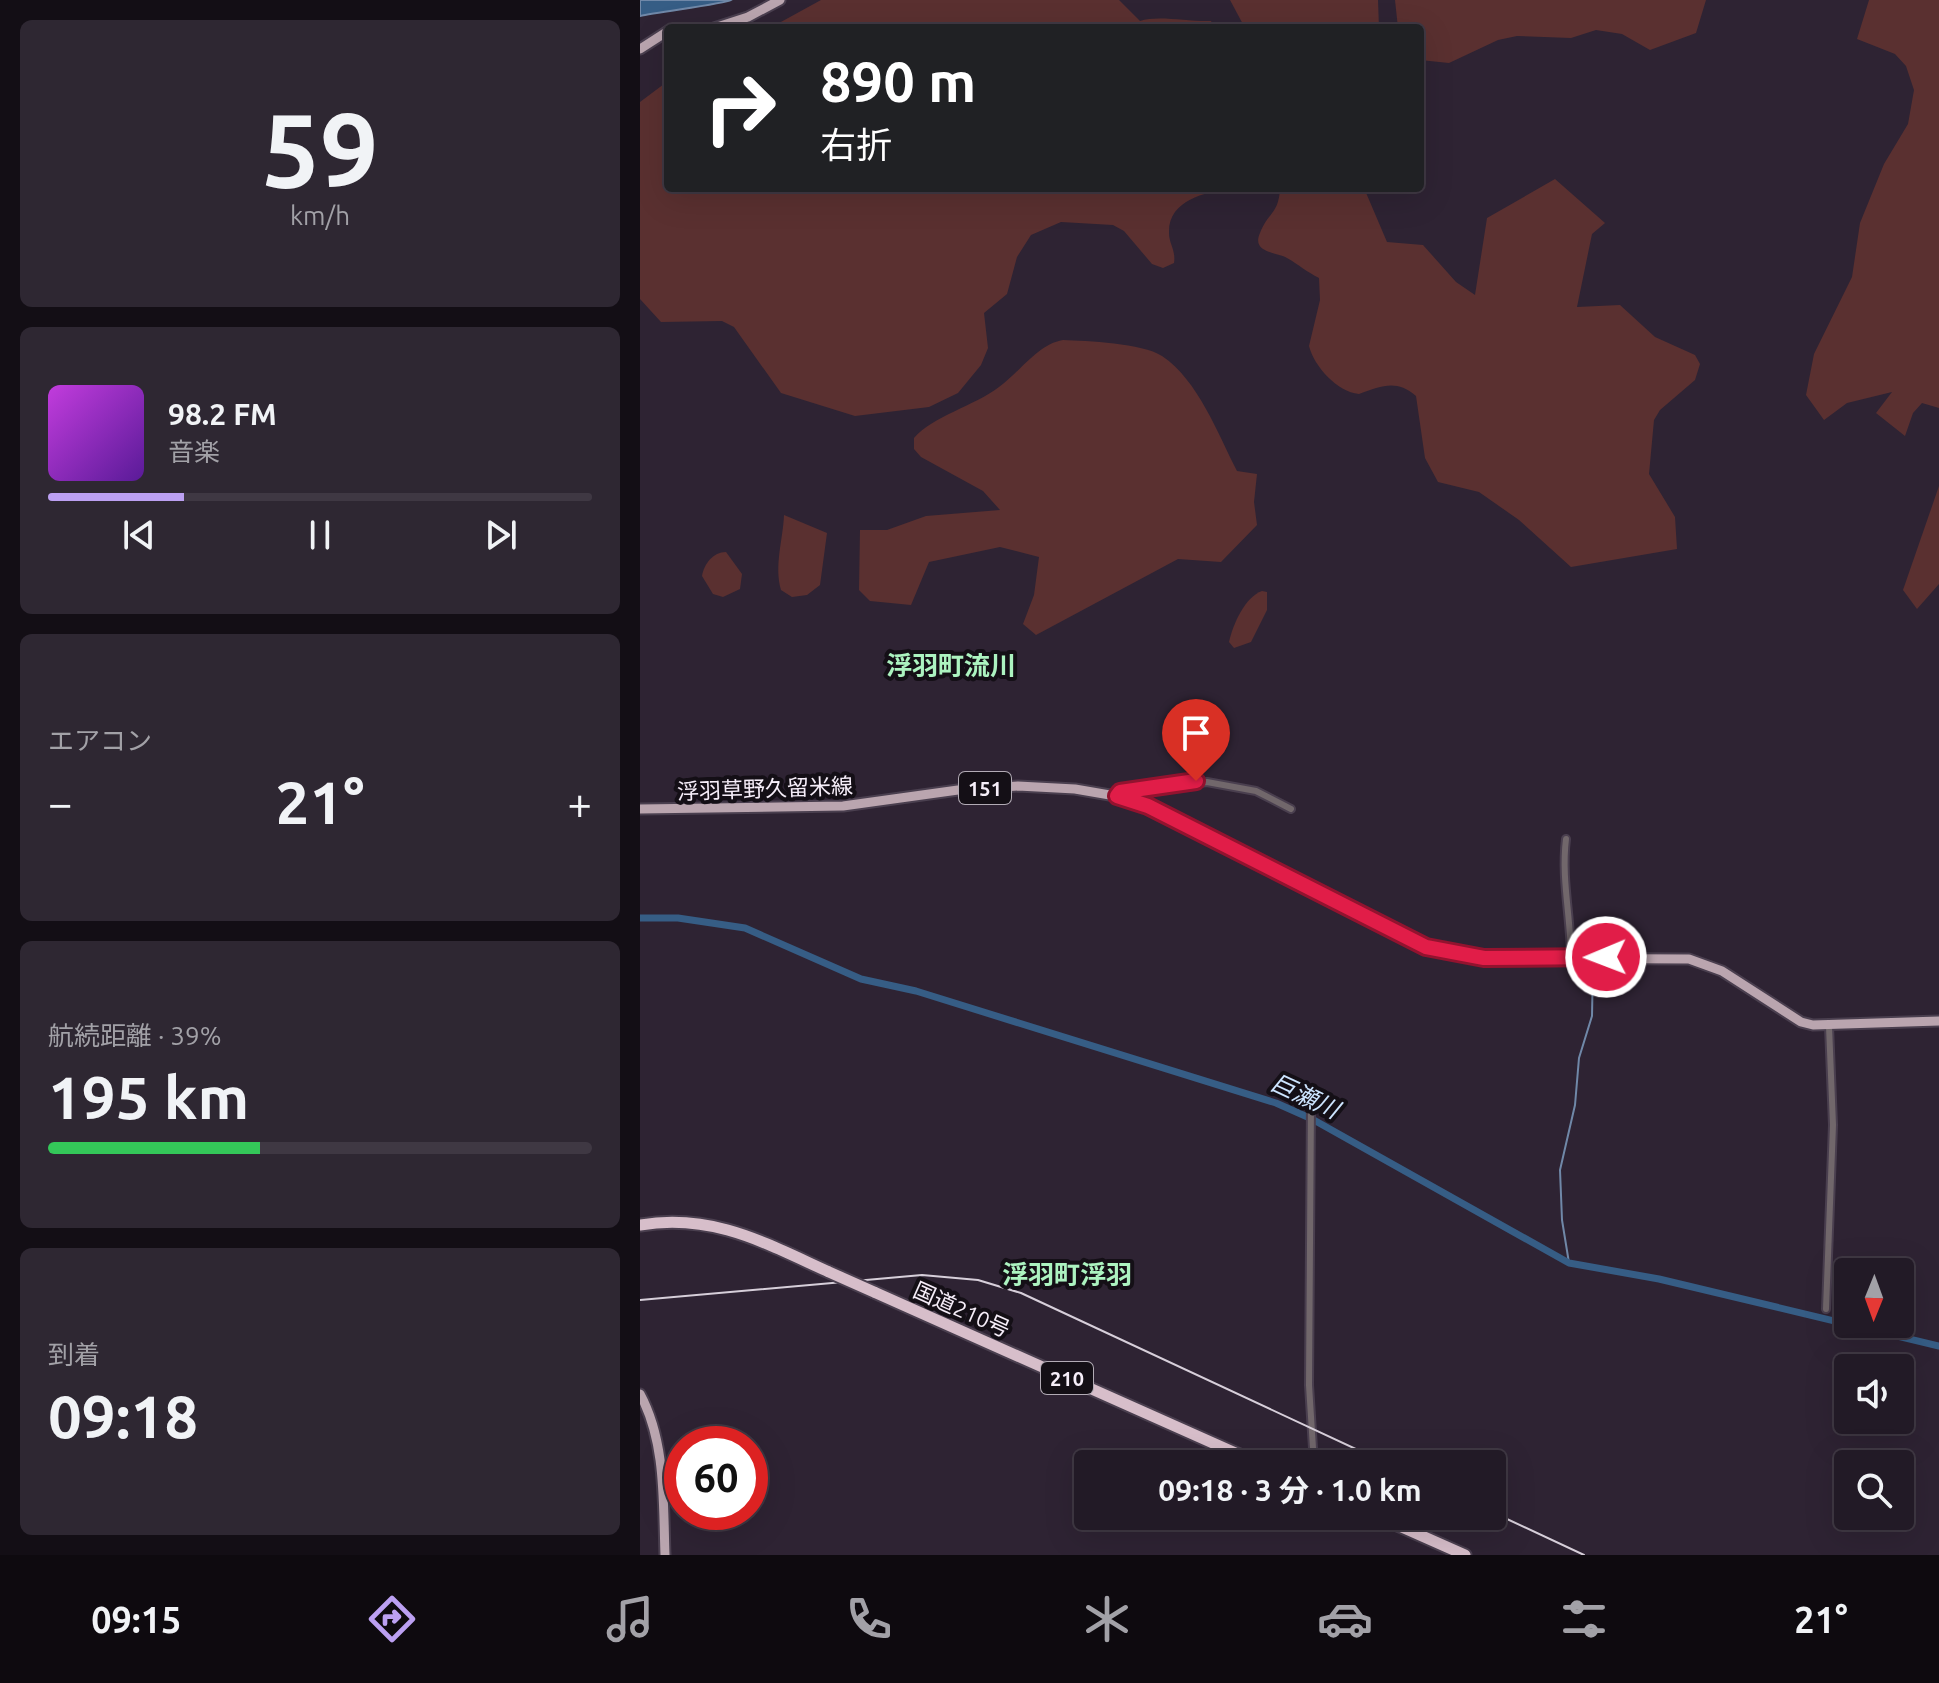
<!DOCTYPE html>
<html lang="ja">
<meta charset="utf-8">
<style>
body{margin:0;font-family:Ubuntu,"Noto Sans JP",sans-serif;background:#2e2732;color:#f1f3f6;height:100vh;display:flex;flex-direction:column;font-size:30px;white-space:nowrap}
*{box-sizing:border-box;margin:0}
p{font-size:26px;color:#a2a1a7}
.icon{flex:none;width:44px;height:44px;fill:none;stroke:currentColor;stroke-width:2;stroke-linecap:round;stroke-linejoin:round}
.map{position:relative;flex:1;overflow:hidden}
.panel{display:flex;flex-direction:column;gap:20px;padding:20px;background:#130e15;width:640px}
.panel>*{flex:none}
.top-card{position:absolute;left:24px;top:24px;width:760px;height:168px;border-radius:8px;box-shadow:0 8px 32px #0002,0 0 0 2px #3f3843;background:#202124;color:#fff;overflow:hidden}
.needle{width:52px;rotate:181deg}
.tools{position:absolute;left:1194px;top:1258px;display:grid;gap:16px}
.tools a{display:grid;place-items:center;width:80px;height:80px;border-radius:8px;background:#221a26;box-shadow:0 8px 32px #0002,0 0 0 2px #3f3843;font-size:40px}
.speed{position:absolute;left:24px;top:1426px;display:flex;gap:16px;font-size:40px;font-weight:700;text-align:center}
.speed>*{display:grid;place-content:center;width:104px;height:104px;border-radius:50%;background:#221a26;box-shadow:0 8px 32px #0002,0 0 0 2px #3f3843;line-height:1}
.speed .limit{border:12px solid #d22;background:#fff;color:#111}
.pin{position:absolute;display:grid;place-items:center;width:68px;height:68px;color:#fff;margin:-82px -34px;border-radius:50% 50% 50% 0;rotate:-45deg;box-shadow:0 0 8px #0007}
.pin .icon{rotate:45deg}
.me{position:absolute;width:88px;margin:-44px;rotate:269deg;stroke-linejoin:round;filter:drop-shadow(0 0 6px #0008)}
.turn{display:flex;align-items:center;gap:28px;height:168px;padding:0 24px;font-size:36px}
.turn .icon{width:104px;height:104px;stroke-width:2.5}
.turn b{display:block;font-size:56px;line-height:68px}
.big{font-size:60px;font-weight:700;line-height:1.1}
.panel .tile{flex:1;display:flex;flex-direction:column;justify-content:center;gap:12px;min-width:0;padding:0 28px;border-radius:12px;background:#2e2732}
.panel .dial{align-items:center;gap:0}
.dial b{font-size:104px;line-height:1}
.song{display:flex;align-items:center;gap:24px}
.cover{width:96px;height:96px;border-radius:12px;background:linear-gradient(135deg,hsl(290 70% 55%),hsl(270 70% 35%))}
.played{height:8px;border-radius:4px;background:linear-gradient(90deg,#bca0f2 25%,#3f3843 25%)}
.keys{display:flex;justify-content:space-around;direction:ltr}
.heat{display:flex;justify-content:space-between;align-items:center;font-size:44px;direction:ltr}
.charge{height:12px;border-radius:6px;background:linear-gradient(90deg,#34c759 39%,#3f3843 0)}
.trip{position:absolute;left:434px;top:1450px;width:432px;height:80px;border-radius:8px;background:#221a26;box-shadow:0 8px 32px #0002,0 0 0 2px #3f3843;font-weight:700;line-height:80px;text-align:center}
.menu{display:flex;height:128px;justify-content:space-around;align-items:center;background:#0e0a0f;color:#a2a1a7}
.menu .icon{width:56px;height:56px}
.menu .current{color:#bca0f2}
.menu b{font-size:36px;color:#f1f3f6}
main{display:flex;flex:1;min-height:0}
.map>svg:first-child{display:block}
.green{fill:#5a3030}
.water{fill:#365d85;stroke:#7088a8;stroke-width:2}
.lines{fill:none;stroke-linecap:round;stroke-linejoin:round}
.stream{stroke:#7088a8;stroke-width:2}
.river{stroke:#365d85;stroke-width:7}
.minor-casing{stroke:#4a3f4f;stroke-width:10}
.major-casing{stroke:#4a3f4f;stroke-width:13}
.highway-casing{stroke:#4a3f4f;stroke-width:15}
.minor{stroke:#71676b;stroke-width:6}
.major{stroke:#baa5af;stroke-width:9}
.highway{stroke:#d7beca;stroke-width:11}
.rail{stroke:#d7cfda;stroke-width:2}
.highway-bridge-casing{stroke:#4a3f4f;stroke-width:15;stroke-linecap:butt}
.highway-bridge{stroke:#d7beca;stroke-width:11}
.route-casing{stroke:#92132f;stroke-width:20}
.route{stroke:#e11d48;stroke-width:14}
.labels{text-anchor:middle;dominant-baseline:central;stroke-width:8;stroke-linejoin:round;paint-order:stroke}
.shield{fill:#140f16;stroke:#b2abb5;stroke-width:2}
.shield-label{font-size:20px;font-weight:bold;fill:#f6eef9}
.street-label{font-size:22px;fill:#f6eef9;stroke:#140f16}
.water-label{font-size:24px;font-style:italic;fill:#cde5ff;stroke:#140f16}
.quarter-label{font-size:26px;font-weight:bold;fill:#acf3c0;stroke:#140f16}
</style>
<main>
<section class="panel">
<div class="tile dial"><b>59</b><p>km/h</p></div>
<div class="tile">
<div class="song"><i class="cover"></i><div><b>98.2 FM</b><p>音楽</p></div></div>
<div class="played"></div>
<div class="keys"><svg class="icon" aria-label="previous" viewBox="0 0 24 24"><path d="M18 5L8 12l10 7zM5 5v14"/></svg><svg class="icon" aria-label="pause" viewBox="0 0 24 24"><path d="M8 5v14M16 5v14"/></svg><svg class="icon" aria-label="next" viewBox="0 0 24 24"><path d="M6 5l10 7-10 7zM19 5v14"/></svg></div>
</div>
<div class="tile"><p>エアコン</p>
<div class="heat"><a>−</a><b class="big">21°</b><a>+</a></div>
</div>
<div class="tile"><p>航続距離 · 39%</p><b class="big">195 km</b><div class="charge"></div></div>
<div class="tile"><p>到着</p><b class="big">09:18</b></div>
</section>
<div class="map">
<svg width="1299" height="1555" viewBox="0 0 1299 1555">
<rect width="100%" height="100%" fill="#2e2333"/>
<g class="green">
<path d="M181,0H479L500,21C518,15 549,22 571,21L574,28H130Z"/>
<polygon points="590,0 738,0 739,28 605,28"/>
<polygon points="755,0 1066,0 1056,33 1010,50 982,34 956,30 931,38 877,36 858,40 809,63 780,60 780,28 758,28"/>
<polygon points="1229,0 1299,0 1299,408 1282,403 1273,413 1265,436 1236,413 1252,392 1207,403 1184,420 1166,395 1174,354 1212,277 1220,223 1244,164 1268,124 1274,90 1266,66 1255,54 1217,39"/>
<path d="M28,81V188H589C565,193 528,200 529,233C529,244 536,250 534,263L523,268L512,264L484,231L473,225L421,222L391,235L377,257L367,294L344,313L348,348L341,365L318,393L289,407L215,416L141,393L94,327L82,321L21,322L0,299V102Z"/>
<path d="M915,179L965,223L952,234L937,307L980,305L1015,337L1055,355L1060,364L1055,380L1020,410L1014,420L1009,474L1035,517L1037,549L931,567L879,520L839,492L798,482L785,458L776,396C756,379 742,386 719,394C697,392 674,366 669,346L680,300L679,278C667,272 659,265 647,258C637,252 611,253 620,233C628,212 639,214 640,188H724L747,242L783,245L816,282L835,295L847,218Z"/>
<path d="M423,340C447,341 502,343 522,356C558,380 578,434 597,471L617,474L614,502L617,525L581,562L538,559L396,635L383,624L394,595L399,557L360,547L289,562L271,605L230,601L219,590L220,530H247L286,516L360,510L343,491L281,457L274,449V438C293,416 334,406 359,387C380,372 398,344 423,340Z"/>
<polygon points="1299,486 1299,584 1277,609 1263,590"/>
<path d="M144,515L187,533L180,585L167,595L152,597L141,590C134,565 143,540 144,515Z"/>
<path d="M86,552L102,574L100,589L83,597L73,594L62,576C64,564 73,552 86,552Z"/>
<path d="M622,591L627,592V610L611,642L594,648L589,642C593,624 605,597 622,591Z"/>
</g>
<path class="water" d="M0,0H91C85,4 16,12 0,16Z"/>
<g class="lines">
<polyline class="stream" points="929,1263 922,1220 920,1170 935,1105 939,1058 952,1016 953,963"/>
<polyline class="river" points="0,918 38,918 105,928 221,979 276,991 636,1103 672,1119 929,1263 1019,1279 1299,1346"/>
<g class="minor-casing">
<g id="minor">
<polyline points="477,796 480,792 567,782 616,791 651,809"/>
<path d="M926,839C921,879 931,918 931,958"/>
<polyline points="671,1102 669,1385 674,1464"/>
<polyline points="1186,1309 1193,1125 1189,1026"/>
</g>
</g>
<g class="major-casing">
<g id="major">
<polyline points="74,28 108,17 140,0"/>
<polyline points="0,49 28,31"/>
<polyline points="0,809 203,806 318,790 378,786 435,789 493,799 772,941 806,953 844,958 1049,959 1082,971 1161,1022 1173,1025 1299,1021"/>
<path d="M0,1394C26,1442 23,1501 25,1555"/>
</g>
</g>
<g class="highway-casing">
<g id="highway">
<path d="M0,1225C73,1213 125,1243 189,1272"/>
<polyline points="234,1292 620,1464"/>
<polyline points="737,1516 825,1555"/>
</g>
</g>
<use href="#minor" class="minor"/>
<use href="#major" class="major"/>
<use href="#highway" class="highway"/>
<g class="rail">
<polyline points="0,1300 282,1275 338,1280 381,1293 748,1464"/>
<polyline points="852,1512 944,1555"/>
</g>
<g class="highway-bridge-casing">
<polyline id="highway-bridge" points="189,1272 234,1292"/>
</g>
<use href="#highway-bridge" class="highway-bridge"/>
</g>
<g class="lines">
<g class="route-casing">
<polyline id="route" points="556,781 480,792 477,796 508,806 786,947 844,958 966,957"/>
</g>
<use href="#route" class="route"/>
</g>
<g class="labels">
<g class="shield">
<rect x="319" y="772" width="52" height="32" rx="6"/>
<rect x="401" y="1362" width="52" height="32" rx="6"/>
</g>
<g class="shield-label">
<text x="345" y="788">151</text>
<text x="427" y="1378">210</text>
</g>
<g class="street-label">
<text transform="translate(125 788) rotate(-2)">浮羽草野久留米線</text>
<text transform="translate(322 1309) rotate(24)">国道210号</text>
</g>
<g class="water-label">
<text transform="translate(665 1096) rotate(25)">巨瀬川</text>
</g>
<g class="quarter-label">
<text x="311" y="665">浮羽町流川</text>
<text x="427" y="1274">浮羽町浮羽</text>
</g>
</g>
</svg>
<div class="tools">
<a><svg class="needle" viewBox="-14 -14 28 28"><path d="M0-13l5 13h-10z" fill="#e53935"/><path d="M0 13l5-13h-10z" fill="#a2a1a7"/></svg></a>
<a><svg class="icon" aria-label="sound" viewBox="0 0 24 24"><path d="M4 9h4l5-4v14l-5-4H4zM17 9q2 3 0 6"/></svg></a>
<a><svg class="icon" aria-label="search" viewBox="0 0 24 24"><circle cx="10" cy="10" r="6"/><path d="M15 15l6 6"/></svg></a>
</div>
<div class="speed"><div class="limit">60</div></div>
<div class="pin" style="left:556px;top:781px;background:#d93025"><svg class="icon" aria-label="arrive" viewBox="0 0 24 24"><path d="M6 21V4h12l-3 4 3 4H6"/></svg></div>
<svg class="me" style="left:966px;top:957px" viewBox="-20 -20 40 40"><circle r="17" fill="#e11d48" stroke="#fff" stroke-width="3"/><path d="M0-11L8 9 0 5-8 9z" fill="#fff"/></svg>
<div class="trip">09:18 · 3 分 · 1.0 km</div>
<div class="top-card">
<div class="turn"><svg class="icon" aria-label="right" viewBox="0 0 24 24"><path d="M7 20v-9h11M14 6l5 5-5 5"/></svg><div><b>890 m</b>右折</div></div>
</div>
</div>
</main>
<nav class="menu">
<b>09:15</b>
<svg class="icon current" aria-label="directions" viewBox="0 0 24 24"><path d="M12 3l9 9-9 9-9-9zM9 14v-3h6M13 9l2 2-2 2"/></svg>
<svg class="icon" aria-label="music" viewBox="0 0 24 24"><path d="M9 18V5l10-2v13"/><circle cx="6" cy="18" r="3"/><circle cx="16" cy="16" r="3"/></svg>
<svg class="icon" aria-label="phone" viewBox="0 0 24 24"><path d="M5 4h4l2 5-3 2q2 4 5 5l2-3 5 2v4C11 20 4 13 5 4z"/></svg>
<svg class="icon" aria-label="climate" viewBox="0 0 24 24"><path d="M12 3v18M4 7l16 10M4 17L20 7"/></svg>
<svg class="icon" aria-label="car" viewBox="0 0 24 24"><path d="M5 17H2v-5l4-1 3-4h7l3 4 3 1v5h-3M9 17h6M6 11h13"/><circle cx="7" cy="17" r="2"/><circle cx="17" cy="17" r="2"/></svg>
<svg class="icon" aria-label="filters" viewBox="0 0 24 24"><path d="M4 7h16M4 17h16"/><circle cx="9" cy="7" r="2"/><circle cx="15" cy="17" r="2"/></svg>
<b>21°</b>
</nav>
